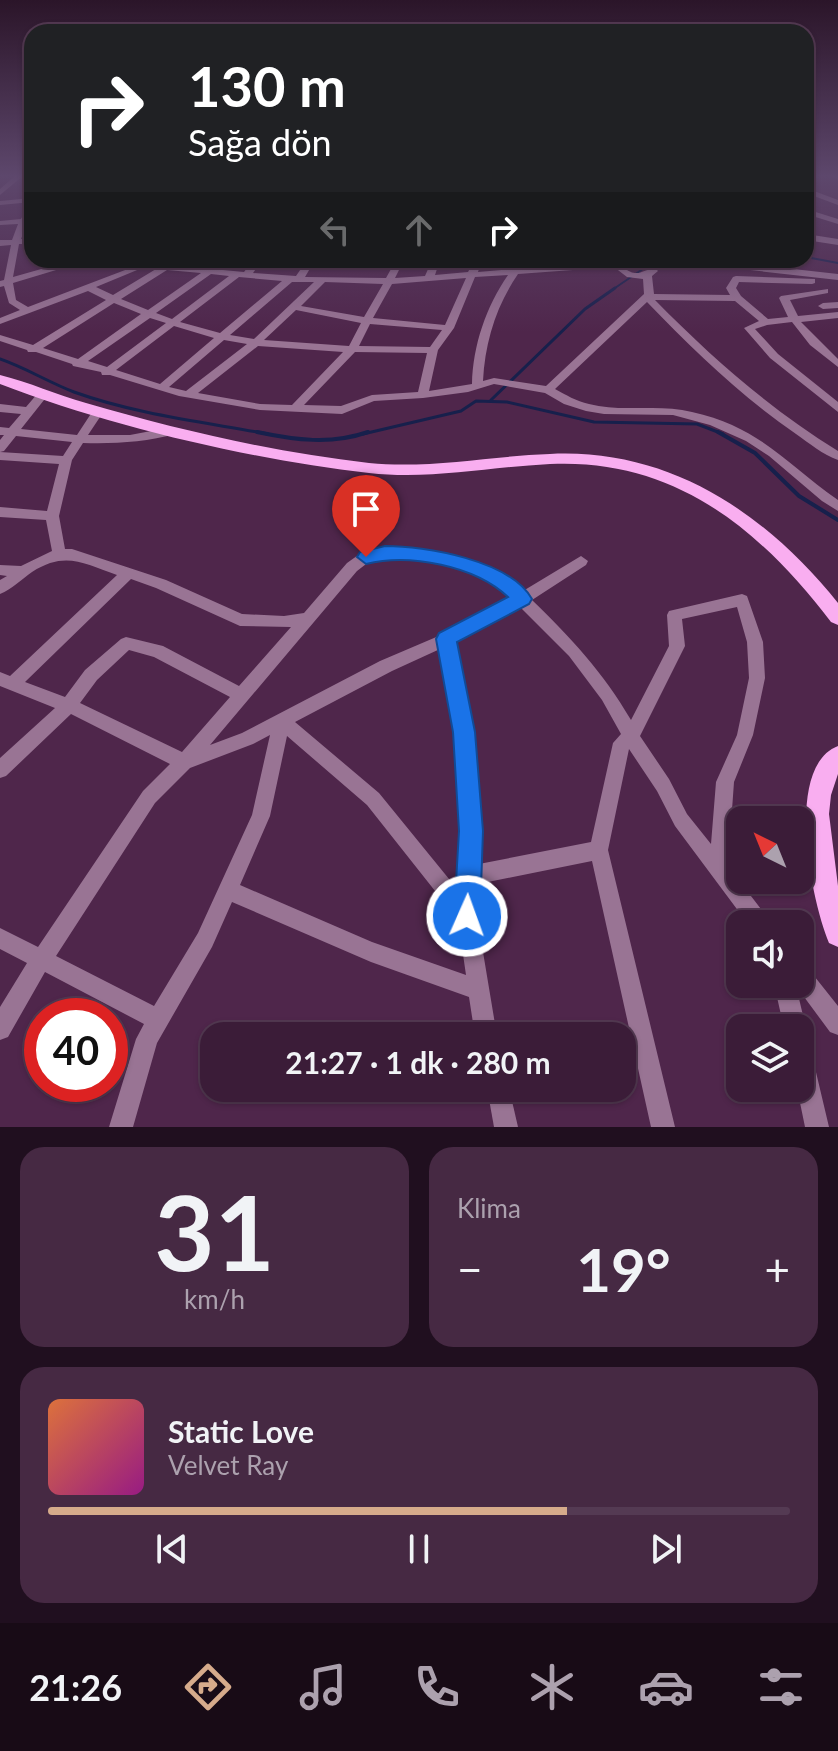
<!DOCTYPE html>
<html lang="tr">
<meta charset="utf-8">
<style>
body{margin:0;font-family:Lato,sans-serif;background:#462943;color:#f1f3f6;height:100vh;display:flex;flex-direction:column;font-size:30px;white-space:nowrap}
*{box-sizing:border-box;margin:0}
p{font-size:26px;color:#aca1ae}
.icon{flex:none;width:44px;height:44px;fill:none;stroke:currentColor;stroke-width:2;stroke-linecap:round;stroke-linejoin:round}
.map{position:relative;height:1127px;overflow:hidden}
.side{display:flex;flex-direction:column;gap:20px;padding:20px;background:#200f1f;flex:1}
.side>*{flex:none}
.banner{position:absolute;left:24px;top:24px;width:790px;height:244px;border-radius:24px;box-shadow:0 2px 6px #0004,0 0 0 2px #543a53;background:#202124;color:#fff;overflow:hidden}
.needle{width:52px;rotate:317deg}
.tools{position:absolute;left:726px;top:806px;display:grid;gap:16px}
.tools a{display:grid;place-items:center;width:88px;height:88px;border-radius:16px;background:#3b1c38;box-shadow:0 2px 6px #0004,0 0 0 2px #543a53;font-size:40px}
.speed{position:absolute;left:24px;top:998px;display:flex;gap:16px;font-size:40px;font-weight:700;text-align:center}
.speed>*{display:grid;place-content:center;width:104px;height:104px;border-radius:50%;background:#3b1c38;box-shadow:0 2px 6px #0004,0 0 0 2px #543a53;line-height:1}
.speed .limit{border:12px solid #d22;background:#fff;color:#111}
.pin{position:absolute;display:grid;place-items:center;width:68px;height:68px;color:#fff;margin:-82px -34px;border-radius:50% 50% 50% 0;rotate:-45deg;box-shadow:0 0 8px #0007}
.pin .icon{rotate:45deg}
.me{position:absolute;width:88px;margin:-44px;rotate:2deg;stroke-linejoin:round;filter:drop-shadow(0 0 6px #0008)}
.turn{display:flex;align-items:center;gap:28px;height:168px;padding:0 32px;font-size:36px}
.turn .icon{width:104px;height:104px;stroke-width:2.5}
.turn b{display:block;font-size:56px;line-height:68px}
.lanes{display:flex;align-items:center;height:76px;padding:0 32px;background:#0003;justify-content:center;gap:40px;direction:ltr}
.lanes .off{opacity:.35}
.big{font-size:60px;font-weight:700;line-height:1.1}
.side .tile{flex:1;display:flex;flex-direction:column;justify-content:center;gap:12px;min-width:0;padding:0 28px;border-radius:24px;background:#462943}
.side .dial{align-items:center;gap:0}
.dial b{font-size:104px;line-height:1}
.song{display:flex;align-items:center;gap:24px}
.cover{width:96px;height:96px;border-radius:12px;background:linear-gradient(135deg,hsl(20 70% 55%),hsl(310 70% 35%))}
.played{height:8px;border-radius:4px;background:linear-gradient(90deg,#d6ab8b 70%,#543a53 70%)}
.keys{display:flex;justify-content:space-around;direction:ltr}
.heat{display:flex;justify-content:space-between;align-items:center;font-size:44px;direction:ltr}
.side .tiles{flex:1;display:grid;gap:20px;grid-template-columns:1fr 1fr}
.tile:last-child{grid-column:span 2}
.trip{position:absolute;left:200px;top:1022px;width:436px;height:80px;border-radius:24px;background:#3b1c38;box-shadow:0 2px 6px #0004,0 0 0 2px #543a53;font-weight:700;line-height:80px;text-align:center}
.tab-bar{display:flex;height:128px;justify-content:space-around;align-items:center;background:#180b16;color:#aca1ae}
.tab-bar .icon{width:56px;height:56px}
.tab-bar .active{color:#d6ab8b}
.tab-bar b{font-size:36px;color:#f1f3f6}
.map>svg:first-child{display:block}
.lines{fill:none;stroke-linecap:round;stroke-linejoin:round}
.stream-far2{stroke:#17204c;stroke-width:2}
.stream-far1{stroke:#17204c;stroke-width:3}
.stream{stroke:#17204c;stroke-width:4}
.minor{fill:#997494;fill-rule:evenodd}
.major{fill:#f9aef0;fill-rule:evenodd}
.route{fill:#1a73e8;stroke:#114b97;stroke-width:2}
</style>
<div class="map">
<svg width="838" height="1127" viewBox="0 0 838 1127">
<rect width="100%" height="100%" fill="#4f264b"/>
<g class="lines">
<g class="stream-far2">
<polyline points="806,257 838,263"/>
<polyline points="612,290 656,260"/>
</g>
<g class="stream-far1">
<path d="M0,359C26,368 48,382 74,392C135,414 203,422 268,434"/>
<polyline points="491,400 585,309 615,288"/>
<polyline points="363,434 461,411 476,401 507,402 594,422 697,424 723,434"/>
</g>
<g class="stream">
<path d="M257,432C295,440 331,445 368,432"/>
<polyline points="718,432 755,453 799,496 838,520"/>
</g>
<g class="minor">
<polygon points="16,175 24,175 0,195 0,189"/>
<polygon points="831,175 838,175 838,180"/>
<polygon points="806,188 838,200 838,205 806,193"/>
<polygon points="32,198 32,202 0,205 0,201"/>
<path d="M32,203V213L29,219L32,221L27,224L21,239L32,238V244H19L13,277L73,260H118L244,272L253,260H262L253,273L296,276L307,260H315L305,277L386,278L396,260H404L395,278L425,276L432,260H440L435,275L468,272L474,260H482L478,272L513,269L521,260H530L523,268L629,260L623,267C639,280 642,268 656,269L658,271L652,276L654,294L730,295L726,288L733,277L736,276L815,279V283L812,284L739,282L736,288L741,296L768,319L788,317L779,298L781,296L828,289V293L790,300L798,316L838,312V318L801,322L838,359V367L810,345L792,322L767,325L755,329L778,354L838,402V412L770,358L744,328L759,321L735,301L655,300C711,357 770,409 838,451V460C823,455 809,443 796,434C741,396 693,350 647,302L555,389C566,395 576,401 589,404C622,413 658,403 692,412C760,427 785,463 838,500V511L822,501L769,456L746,441L710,425L673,415L604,414L586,411L564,404L545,393L494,384L468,392L423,398L374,401L342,414L260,410L179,396L110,375H102L101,372L73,366L72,364L36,352H28L27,350L0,341V335L33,345L106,300L88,291L0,324V318L20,310L9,303L4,286L0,287V281L4,280L11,245L0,246V240H12L18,224L0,225V221L21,219L28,205ZM86,261L133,267L28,307L16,300L13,283ZM614,267L627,277L643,279L644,294L546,386L494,378L483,381C485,342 496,306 518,274ZM142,268L156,269L113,295L96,287ZM167,270L201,273L148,310L121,299ZM211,274L229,276L172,319L156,313ZM508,275C486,307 473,345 472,384L429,391L438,350L454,328L475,277ZM239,277L282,281L220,333L180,322ZM466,278L445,325L373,318L392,284ZM292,282H314L254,339L230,335ZM325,282L383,284L364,317L301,306ZM114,303L141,314L78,359L43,348ZM296,310L361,323L349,346L264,340ZM150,318L166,323L107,367L88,361ZM370,324L442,330L430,347L359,346ZM174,326L214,338L160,384L116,370ZM224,340L247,344L186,391L169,387ZM258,346L343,352L292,405L260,404L198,393ZM355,352L427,353L418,392L372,395L341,406L304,405Z"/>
<polygon points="806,209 838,219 838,224 806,214"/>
<polygon points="806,234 838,239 838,245 806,240"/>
<polygon points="637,260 732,262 838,274 838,280 732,268 641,263"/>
<polygon points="838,302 838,308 823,309 818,306 823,303"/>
<path d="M42,392L48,395L21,429L77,435L94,409L98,407L104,411L88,435H130L172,427L178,431L176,434C145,442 115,444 83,443L72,460L59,516L65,549H72L166,580L242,614L284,616L304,613L347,563L361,553L385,548H415L456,557L509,578L523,591L581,556L588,561L586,565L532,600C571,638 603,672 631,720L669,646L667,615L669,611L742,594L747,596L763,642L765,678L753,735L734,782L728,866L767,917L770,924H748L675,826L657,791L629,749L608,850L675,1127H651L592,861L478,884L477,916L497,1036H475L469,997L371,962L232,902L212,947L157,1043L133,1127H109L136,1039L144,1024L45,972L8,1037L0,1040V1007L27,963L0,949V928L38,947L143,791L170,764L71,714L6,776L0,778V758L55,708L0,686V672L10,676L117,575C83,563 65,551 32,572C22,579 12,589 0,594V580L7,576L0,575V565L21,566L52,551L46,520L0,517V507L47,511L59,464L0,460V452L63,456L72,442L16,436L4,451L0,452V440L4,435H0V427L9,428L21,414L0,412V404L26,407L38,393ZM385,558C426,558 481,568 511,598L441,635L380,661L242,733L210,745L357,571L370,561ZM131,579L156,588L240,626L291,627L239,686L163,646L126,637L121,639L85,670L65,697L25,682ZM520,607L569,656L602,700L621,734L613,743L591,842L479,864C482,788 469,717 454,642ZM737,607L747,642L749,678L737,735L716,782L711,844L687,814L669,779L640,736L685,646L682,619ZM440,649L456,732L462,831L458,890L379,793L295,722L392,671ZM129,650L154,657L230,697L182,752L80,703L97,680ZM270,735L252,815L198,933L154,1006L56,956L155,803L190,768L253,744ZM287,736L367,805L458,920L466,975L372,942L240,885L270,816Z"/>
<polygon points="800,964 807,967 838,1006 838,1035 830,1032 796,986 806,1028 800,1037 800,1028 784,1028 774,984 800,984"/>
<polygon points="800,1040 808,1043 811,1051 829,1127 805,1127 797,1088 800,1088"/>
<polygon points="487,1088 509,1088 518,1127 494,1127"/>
</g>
<g class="major">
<path d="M0,375C29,382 57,395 86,403C178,430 274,452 369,463C430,469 490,456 550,454C669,448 766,513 838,603V625L831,622C760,529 674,458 550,464C489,467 430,480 369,473C249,459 112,427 0,384Z"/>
<path d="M838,746V774L831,795L829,814L838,886V947L829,943C812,903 783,767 838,746Z"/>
</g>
</g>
<linearGradient id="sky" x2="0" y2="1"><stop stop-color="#2b1529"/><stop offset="0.53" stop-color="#5d476c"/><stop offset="1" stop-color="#5d476c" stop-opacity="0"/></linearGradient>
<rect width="838" height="332" fill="url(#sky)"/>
<path class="route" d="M385,546C425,546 510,560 532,599L529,604L457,642L475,732L483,831L480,916L477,925L467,929L458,925L454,916L459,831L453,732L436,639L439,633L508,597C475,566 410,553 366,564L357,557L360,552Z"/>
</svg>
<div class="tools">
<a><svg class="needle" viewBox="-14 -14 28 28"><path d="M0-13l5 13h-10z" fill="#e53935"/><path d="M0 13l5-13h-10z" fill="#aca1ae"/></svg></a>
<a><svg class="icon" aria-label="sound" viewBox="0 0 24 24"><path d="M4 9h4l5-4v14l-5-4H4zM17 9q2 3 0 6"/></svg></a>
<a><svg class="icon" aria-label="layers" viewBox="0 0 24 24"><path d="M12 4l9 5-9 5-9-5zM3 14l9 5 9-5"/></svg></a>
</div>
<div class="speed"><div class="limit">40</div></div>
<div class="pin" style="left:366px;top:557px;background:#d93025"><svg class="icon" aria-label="arrive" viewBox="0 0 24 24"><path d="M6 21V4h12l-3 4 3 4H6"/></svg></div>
<svg class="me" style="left:467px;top:916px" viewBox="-20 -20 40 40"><circle r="17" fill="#1a73e8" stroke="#fff" stroke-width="3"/><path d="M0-11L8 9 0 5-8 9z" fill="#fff"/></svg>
<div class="trip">21:27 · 1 dk · 280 m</div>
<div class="banner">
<div class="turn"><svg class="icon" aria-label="right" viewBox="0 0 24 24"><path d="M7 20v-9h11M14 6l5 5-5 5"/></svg><div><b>130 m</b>Sağa dön</div></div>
<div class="lanes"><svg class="icon off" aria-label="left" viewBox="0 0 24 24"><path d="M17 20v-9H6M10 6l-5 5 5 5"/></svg><svg class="icon off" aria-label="ahead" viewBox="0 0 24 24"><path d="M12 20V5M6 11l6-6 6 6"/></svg><svg class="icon" aria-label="right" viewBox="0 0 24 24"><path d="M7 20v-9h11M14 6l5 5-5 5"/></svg></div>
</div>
</div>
<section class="side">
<div class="tiles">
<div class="tile dial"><b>31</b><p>km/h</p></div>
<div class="tile"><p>Klima</p>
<div class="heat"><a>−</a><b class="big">19°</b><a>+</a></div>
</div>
<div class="tile">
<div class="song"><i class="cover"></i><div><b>Static Love</b><p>Velvet Ray</p></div></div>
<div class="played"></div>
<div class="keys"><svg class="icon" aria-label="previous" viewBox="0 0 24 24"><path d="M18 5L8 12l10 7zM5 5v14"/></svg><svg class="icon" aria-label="pause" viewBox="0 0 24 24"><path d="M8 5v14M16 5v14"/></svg><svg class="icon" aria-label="next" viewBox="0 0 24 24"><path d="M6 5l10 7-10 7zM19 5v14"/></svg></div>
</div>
</div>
</section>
<nav class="tab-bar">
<b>21:26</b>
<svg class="icon active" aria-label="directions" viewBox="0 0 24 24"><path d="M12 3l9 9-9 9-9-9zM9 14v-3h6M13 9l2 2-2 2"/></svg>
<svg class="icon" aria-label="music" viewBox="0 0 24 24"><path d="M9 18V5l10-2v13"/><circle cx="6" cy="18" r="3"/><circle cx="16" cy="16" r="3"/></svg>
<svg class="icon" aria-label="phone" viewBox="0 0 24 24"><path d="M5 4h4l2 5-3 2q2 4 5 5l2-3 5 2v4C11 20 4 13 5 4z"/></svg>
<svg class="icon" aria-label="climate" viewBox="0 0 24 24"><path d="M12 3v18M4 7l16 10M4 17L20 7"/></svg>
<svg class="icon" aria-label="car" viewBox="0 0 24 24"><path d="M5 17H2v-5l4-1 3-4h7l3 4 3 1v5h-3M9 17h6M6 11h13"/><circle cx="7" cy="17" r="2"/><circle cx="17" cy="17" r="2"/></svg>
<svg class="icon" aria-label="filters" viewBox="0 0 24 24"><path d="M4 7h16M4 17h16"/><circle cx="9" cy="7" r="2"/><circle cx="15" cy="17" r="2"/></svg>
</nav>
